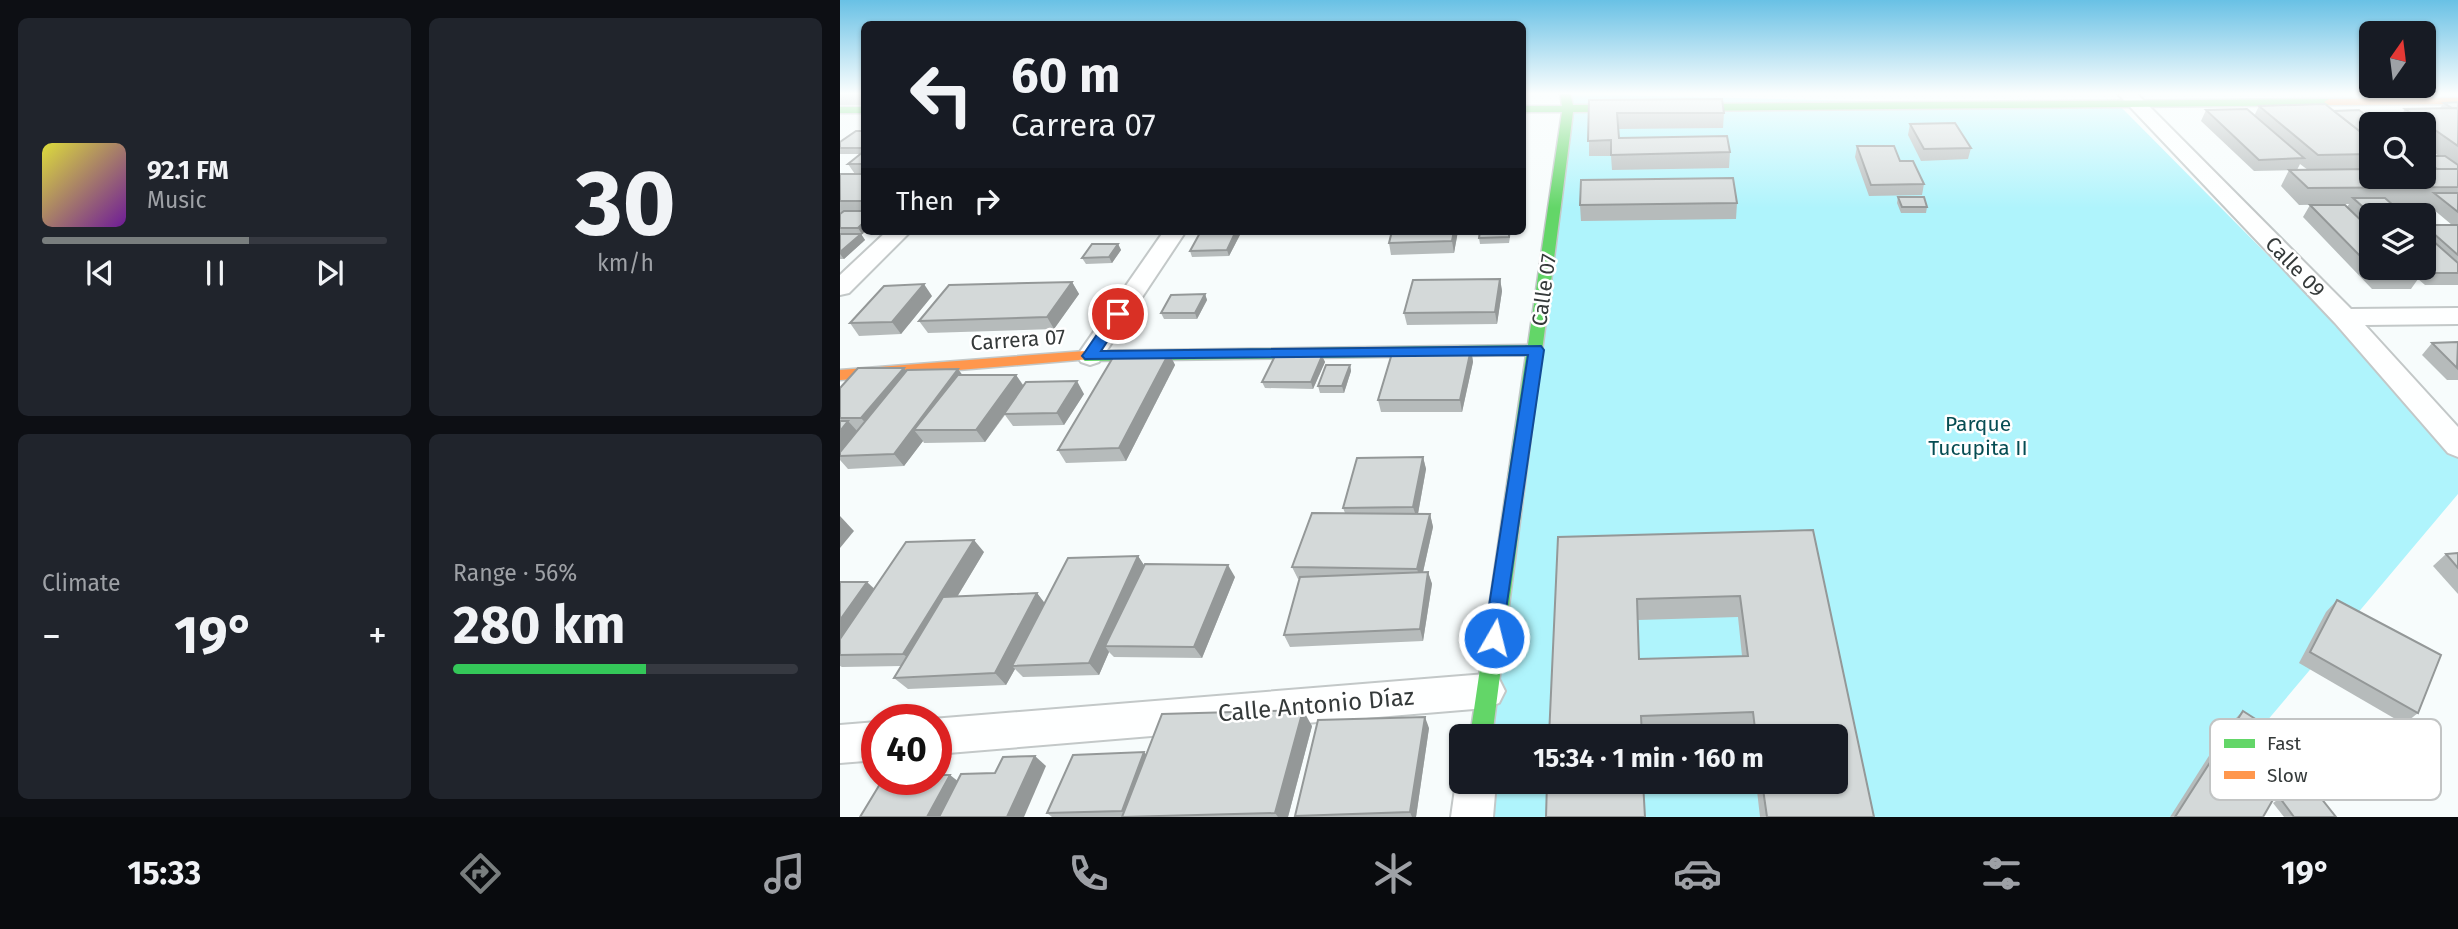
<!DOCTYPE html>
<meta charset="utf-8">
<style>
body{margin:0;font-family:"Fira Sans",sans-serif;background:#20242c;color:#f1f3f6;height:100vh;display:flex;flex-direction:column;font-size:26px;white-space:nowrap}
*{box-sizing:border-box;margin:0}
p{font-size:23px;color:#9ea1a6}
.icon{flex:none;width:38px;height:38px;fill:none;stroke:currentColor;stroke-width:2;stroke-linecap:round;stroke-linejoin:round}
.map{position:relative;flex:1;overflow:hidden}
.panel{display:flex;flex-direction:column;gap:18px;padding:18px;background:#0d0f14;width:840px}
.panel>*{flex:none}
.top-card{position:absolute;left:21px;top:21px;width:665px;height:214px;border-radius:10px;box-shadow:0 2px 5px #0004;background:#171b24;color:#f1f3f6;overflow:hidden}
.needle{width:46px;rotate:14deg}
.controls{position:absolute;left:1519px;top:21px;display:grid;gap:14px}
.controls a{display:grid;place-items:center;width:77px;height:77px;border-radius:10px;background:#171b24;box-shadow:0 2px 5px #0004;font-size:35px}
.speed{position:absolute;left:21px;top:704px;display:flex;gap:14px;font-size:35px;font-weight:700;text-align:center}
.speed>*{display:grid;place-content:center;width:91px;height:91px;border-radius:50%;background:#171b24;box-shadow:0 2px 5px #0004;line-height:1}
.speed .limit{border:10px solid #d22;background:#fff;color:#111}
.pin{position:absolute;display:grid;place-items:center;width:60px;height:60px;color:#fff;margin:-30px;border:4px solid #fff;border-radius:50%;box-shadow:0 2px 7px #0007}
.me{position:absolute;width:77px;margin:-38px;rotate:8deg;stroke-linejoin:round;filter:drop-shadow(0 0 5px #0008)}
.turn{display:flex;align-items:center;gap:24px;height:147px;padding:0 35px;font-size:32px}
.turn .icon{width:91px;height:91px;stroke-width:2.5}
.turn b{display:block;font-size:49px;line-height:60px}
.then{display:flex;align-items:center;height:66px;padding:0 35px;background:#0003;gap:14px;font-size:26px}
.big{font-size:52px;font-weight:700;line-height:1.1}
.panel .widget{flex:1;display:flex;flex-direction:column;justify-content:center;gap:10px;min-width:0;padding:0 24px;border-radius:10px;background:#20242c}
.panel .dial{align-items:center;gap:0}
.dial b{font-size:91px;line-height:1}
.song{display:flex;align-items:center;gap:21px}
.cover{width:84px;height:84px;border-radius:10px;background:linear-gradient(135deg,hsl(60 70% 55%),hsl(280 70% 35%))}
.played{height:7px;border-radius:4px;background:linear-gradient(90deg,#797e7e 60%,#363941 60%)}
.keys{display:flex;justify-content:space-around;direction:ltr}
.heat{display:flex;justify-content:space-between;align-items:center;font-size:38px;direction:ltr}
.charge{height:10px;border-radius:5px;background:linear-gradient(90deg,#34c759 56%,#363941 0)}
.panel .tiles{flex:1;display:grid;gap:18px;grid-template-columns:repeat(2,1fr)}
.trip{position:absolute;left:609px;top:724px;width:399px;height:70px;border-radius:10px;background:#171b24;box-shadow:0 2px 5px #0004;font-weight:700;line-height:70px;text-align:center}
.tab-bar{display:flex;height:112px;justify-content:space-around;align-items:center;background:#090b0e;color:#9ea1a6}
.tab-bar .icon{width:49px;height:49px}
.tab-bar .on{color:#797e7e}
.tab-bar b{font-size:32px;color:#f1f3f6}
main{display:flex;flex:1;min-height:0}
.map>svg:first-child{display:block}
.green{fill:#aff4fc}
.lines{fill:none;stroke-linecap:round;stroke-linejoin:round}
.street-casing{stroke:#c3c8c8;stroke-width:4}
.fast-casing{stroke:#c3c8c8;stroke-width:3}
.slow-casing{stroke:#c3c8c8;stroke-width:3}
.street{fill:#feffff;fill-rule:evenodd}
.fast{fill:#63d668;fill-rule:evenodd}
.slow{fill:#ff974d;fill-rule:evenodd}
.wall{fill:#b6bbbb;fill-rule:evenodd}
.shaded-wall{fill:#949898}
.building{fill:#d4d9d9;stroke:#949898;stroke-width:2;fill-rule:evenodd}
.route{fill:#1a73e8;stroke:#114b97;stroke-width:2}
.labels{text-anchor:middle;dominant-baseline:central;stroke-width:5;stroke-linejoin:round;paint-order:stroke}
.street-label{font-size:21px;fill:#353a3a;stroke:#fff}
.park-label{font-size:21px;fill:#064d53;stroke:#fff}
.near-street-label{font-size:24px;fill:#353a3a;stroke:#fff}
.key{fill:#fff;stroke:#c2c4c4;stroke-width:2}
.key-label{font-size:19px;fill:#353a3a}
</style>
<main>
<section class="panel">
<div class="tiles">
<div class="widget">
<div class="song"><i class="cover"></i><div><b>92.1 FM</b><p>Music</p></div></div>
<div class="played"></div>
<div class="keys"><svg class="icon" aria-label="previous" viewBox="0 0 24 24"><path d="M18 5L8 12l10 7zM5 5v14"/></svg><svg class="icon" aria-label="pause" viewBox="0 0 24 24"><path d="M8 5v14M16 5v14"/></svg><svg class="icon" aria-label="next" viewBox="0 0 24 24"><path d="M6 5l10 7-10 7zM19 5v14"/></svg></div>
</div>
<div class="widget dial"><b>30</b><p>km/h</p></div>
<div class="widget"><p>Climate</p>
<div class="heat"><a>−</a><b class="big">19°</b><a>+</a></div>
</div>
<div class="widget"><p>Range · 56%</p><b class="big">280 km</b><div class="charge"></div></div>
</div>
</section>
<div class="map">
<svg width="1618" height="817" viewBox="0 0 1618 817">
<rect width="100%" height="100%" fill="#f7fcfc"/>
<polygon class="green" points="725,94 1281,107 1618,447 1618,494 1346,817 636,817 640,782 996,782 996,737 646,737"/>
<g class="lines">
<g class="street-casing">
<g id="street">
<polygon points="1277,93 1296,93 1511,309 1618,308 1618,324 1525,325 1618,427 1618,457 1608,453 1495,323"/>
<polygon points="47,231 71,231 9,293 0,295 0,275"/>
<polygon points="324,231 346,231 259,362 250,365 241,362 237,356"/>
<polygon points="646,674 659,679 665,691 659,703 646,708 96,754 96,719 92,719"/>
<polygon points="37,722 37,760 0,763 0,725"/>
<polygon points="621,769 621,782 656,782 653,817 611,817 616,782"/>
</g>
</g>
<g class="fast-casing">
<g id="fast">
<polygon points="720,93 730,93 733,105 1489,99 1494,102 1489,105 733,112 652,737 630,737 686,355 245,361 238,356 245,351 688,345 722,112 682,112 682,106 722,106"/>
<rect x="0" y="107" width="24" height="6"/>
</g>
</g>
<g class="slow-casing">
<g id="slow">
<polygon points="1618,98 1618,104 1489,105 1484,102 1489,99"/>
<polygon points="245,351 252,356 250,359 0,380 0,370"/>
</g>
</g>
<use href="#street" class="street"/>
<use href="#fast" class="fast"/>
<use href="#slow" class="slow"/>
</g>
<g class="wall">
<rect x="0" y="93" width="24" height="12"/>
<polygon points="749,100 884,113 883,128 778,129 779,138 890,152 889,168 772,170 771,156 749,156"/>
<path d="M1618,102V285H1585L1578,279L1571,289H1532L1463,217L1470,205L1507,207L1509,204L1459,205L1441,186L1449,170H1468L1460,164L1457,170L1414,171L1361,121L1366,110L1414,116L1419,106L1494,111L1530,118L1557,122L1565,109L1600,108L1604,103ZM1531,124H1584V145L1599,156H1584V168L1586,169L1531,177ZM1587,203V204L1612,225H1584V268H1531V215H1564L1551,204Z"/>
<polygon points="1070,124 1131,148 1128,159 1081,161 1068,135"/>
<polygon points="24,131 24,164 21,154 0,154 0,142"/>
<polygon points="1017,146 1084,184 1082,195 1029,196 1015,157"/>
<polygon points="8,164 24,164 24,231 21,234 25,240 4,259 0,259 0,214 2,213 0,213 0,174 15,174"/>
<polygon points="1058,197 1087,207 1086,213 1061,213 1057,203"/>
<polygon points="897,203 896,219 741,221 740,205"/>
<polygon points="402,231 389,256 352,257 350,251"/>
<polygon points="618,231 614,253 551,255 549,243"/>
<polygon points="671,231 669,243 640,244 639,238"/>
<polygon points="278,244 281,250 272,263 246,264 242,258"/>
<polygon points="660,279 662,291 657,324 567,325 564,313"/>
<polygon points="232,282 239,294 214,329 88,333 79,321"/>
<polygon points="365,294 367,300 357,319 324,319 321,313"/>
<polygon points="92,296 61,334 19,336 10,323"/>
<polygon points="1618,342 1618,380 1607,380 1582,355 1592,343"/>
<polygon points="631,349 633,362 622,412 541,412 538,400"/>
<polygon points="329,353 335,365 286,461 226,463 218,450"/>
<polygon points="482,356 485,362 473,389 425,388 422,382"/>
<polygon points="510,365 511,371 504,393 480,393 478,386"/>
<polygon points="66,370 123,375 176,375 184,386 244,394 224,425 173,426 165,415 145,442 84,443 83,441 64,466 8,469 0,460 0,388"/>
<polygon points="583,457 586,469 578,514 590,514 593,527 583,572 588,572 592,584 583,641 450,647 444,635 459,579 458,579 452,567 505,513 503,508"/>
<path d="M973,530L1034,817H920L916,782H996V737H910L909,732L802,736L718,537ZM898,617L902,656L799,659L798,620Z"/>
<polygon points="144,552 117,597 197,593 204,603 298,556 304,566 395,577 362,658 274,657 269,652 259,675 183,677 175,669 166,685 68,689 54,678 62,666 2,667 0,666 0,655 34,589"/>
<polygon points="1618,553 1618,594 1593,566 1606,554"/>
<polygon points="1497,600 1578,713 1564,724 1459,663 1486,612"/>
<polygon points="1403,711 1423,817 1330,817 1388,726"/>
<polygon points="472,726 448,817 212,817 207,813 306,754"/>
<polygon points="589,728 576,817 456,817 455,816"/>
<polygon points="1440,798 1496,817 1444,817 1433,803"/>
</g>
<g class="shaded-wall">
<polygon points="24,222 24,231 26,231 22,234 18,228"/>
<polygon points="396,231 402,231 389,256 387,250"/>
<polygon points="614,231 618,231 614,253 612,241"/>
<polygon points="21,234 25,240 4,259 0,254 0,252"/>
<polygon points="278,244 281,250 272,263 269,257"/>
<polygon points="660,279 662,291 657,324 655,312"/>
<polygon points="232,282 239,294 214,329 207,317"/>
<polygon points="84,284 92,296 61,334 52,322"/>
<polygon points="365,294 367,300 357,319 355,313"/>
<polygon points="631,349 633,362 622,412 620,400"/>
<polygon points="329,353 335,365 286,461 279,448"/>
<polygon points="482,356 485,362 473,389 471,382"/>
<polygon points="510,365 511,371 504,393 502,386"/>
<polygon points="64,368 74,380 32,430 21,418"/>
<polygon points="118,369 127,381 74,430 83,441 64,466 54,454"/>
<polygon points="176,375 184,387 145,442 136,430"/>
<polygon points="237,381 244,394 224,425 217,413"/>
<polygon points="8,421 19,433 0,456 0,431"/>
<polygon points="583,457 586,469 577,519 573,507"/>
<polygon points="590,514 593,527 581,581 577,569"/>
<polygon points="0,516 14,531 0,548"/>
<polygon points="134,540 144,552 76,665 63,654"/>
<polygon points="298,556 306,568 265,646 269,652 259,675 249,663"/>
<polygon points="388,565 395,577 362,658 354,647"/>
<polygon points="588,572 592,584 583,641 580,629"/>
<polygon points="27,582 40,594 0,651 0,620"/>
<polygon points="197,593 207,606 172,666 175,669 166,685 155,673"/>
<polygon points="463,710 472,726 448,817 438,817 435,813"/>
<polygon points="585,717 589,728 576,817 572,817 570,812"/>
<polygon points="304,752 314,763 288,817 282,811"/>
<polygon points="195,756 206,766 184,817 167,817"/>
<polygon points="110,775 123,785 107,817 87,817"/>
</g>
<g class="building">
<polygon points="882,99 884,113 777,113 779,138 887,136 890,152 771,155 771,140 748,141 749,100"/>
<polygon points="1618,102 1618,109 1612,108 1604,103"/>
<polygon points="1485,104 1531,140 1531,154 1478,155 1419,106"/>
<polygon points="1616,108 1618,109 1618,146 1565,109"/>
<polygon points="1407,109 1464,158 1419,160 1366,110"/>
<polygon points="1519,110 1538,124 1531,124 1531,140 1494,111"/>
<polygon points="1530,118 1551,118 1560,124 1538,124"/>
<polygon points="1115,123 1131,148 1084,149 1070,124"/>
<polygon points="16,131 24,131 24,148 0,148 0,142"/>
<polygon points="1017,146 1054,146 1060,161 1073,161 1084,184 1031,185"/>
<polygon points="24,151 24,164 8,164"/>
<polygon points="1584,156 1605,156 1618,165 1618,169 1597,169 1584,159"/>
<polygon points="1531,169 1531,177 1584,177 1584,169 1618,169 1618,187 1468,188 1449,170"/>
<rect x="0" y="174" width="24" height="27"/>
<polygon points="893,178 897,203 740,205 741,180"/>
<polygon points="1594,193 1618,193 1618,212"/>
<polygon points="1058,197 1084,197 1087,207 1062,207"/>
<polygon points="1513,198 1545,198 1564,215 1532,215"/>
<polygon points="1470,205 1505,205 1531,230 1531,267"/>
<polygon points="4,211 24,211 24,222 18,228 0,228 0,214"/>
<polygon points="1584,225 1618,225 1618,255"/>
<polygon points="361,231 396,231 387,250 350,251"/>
<polygon points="552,231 614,231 612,241 549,243"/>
<polygon points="640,231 669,231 669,237 639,238"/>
<polygon points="1584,233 1618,263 1618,273 1594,273 1584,264"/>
<polygon points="0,234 21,234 0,252"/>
<polygon points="252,244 278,244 269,257 242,258"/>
<polygon points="1532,268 1570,268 1580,277 1541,277"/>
<polygon points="660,279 655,312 564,313 573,280"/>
<polygon points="232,282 207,317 79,321 109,285"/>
<polygon points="84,284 52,322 10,323 44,286"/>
<polygon points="365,294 355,313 321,313 331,295"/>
<polygon points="1618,342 1617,368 1592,343"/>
<polygon points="631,349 620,400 538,400 553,350"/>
<polygon points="329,353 279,448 218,450 275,354"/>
<polygon points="435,356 482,356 471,382 422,382"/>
<polygon points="486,365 510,365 502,386 478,386"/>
<polygon points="18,368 64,368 21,418 0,418 0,388"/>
<polygon points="118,369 54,454 0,456 0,452 67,370"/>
<polygon points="118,375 176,375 136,430 74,430"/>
<polygon points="237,381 217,413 164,414 186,382"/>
<polygon points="0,421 8,421 0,431"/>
<polygon points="583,457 573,507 503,508 517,458"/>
<polygon points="472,513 590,514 577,569 452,567"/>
<path d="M973,530L1034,817H927L922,782H996V737H916L913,712L801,716L802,737H709L718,537ZM900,596L908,656L799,659L797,599Z"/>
<polygon points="134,540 63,654 0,655 0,639 66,542"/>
<polygon points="1618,553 1618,568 1606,554"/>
<polygon points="298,556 249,663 172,666 228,558"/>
<polygon points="305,564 388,565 354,647 265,646"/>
<polygon points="588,572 580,629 444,635 460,577"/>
<polygon points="0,582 27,582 0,620"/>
<polygon points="197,593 155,673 54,678 103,597"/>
<polygon points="1497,600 1601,655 1578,713 1470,652"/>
<polygon points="463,710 435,813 282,817 322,714"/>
<polygon points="1403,711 1462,749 1423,817 1335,817"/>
<polygon points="585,717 570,812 455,816 478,720"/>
<polygon points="304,752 282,811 207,813 233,755"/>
<polygon points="195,756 167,817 99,817 121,774 155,773 163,757"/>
<polygon points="96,775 110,775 87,817 20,817 43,779 96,779"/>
<polygon points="707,782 803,782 805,817 706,817"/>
<polygon points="1473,788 1496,817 1454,817 1440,798"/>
</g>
<linearGradient id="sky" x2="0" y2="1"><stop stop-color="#69c1e5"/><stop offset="0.45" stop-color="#fbfefe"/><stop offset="1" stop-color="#fbfefe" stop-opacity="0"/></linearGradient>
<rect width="1618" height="208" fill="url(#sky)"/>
<polygon class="route" points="278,310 285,314 261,351 701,346 704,350 661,644 654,647 647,644 644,638 688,355 245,359 242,356 245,352 273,311"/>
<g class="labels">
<g class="street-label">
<text transform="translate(1455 267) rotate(46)">Calle 09</text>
<text transform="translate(704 290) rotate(-82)">Calle 07</text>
<text transform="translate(178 340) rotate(-4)">Carrera 07</text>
</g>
<g class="park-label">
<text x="1138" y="424">Parque<tspan x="1138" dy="24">Tucupita II</tspan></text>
</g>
<g class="near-street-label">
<text transform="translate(476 705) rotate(-5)">Calle Antonio Díaz</text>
</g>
</g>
<rect x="1370" y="719" width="231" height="81" rx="10" class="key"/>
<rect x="1384" y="739" width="31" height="9" fill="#63d668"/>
<rect x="1384" y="771" width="31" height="8" fill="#ff974d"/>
<g class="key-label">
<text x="1427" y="750">Fast</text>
<text x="1427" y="782">Slow</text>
</g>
</svg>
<div class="controls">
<a><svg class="needle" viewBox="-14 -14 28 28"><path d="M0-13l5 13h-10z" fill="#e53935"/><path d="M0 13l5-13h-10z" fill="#9ea1a6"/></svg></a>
<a><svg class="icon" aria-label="search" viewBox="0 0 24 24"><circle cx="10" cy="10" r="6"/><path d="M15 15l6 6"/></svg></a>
<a><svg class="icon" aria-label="layers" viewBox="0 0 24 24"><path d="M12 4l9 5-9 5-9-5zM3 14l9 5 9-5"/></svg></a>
</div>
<div class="speed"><div class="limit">40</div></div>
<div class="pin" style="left:278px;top:314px;background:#d93025"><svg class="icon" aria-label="arrive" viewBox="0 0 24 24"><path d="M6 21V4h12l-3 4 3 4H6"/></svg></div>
<svg class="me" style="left:654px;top:638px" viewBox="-20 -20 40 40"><circle r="17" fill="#1a73e8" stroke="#fff" stroke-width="3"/><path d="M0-11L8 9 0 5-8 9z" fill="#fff"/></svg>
<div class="trip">15:34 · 1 min · 160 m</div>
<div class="top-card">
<div class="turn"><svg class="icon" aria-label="left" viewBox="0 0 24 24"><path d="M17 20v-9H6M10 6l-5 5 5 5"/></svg><div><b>60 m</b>Carrera 07</div></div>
<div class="then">Then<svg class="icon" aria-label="right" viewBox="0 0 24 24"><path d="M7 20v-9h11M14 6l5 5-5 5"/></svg></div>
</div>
</div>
</main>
<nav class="tab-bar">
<b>15:33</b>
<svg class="icon on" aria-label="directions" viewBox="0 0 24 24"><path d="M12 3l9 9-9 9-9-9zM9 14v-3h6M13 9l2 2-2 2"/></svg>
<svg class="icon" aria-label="music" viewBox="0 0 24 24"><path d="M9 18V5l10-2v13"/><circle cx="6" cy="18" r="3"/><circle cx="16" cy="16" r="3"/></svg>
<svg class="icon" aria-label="phone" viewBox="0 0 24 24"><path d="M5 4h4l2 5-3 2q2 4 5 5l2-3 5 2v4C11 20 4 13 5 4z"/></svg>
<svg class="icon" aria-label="climate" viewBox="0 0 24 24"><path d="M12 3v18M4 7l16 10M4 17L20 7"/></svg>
<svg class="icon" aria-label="car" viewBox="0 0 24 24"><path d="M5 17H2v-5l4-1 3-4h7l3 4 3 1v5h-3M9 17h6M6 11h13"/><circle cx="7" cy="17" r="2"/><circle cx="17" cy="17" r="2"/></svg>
<svg class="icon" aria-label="filters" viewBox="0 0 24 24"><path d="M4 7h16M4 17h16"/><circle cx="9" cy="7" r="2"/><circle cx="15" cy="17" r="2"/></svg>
<b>19°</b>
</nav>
